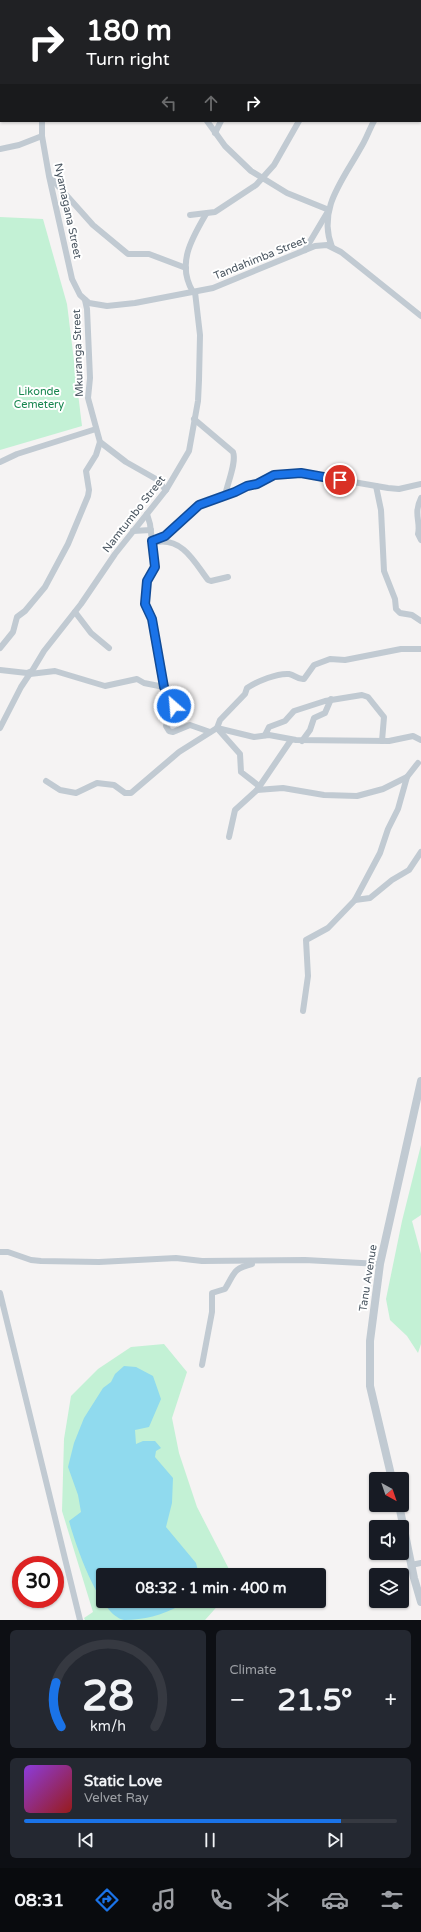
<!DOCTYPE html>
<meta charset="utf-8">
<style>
body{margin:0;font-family:"Varela Round",sans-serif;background:#242831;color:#f1f3f6;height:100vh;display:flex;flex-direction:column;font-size:15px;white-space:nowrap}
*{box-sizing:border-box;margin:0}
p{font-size:13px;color:#9ea1a6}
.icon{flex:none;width:22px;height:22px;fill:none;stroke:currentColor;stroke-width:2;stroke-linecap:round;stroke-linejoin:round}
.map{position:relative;height:1620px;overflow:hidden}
.side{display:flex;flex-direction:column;gap:10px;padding:10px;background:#0d0f14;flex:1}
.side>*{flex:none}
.hud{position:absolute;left:0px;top:0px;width:421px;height:122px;box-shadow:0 1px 3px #0004;background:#202124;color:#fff;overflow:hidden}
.needle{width:26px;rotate:140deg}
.controls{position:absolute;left:369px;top:1472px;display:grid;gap:8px}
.controls a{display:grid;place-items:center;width:40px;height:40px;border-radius:4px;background:#171b24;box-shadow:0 1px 3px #0004;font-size:20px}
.speed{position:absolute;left:12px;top:1556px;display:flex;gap:8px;font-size:20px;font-weight:700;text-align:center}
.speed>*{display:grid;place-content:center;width:52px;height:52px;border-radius:50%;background:#171b24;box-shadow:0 1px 3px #0004;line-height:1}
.speed .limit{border:6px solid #d22;background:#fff;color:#111}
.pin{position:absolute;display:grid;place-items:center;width:34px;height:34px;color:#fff;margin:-17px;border:2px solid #fff;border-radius:50%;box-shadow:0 1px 4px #0007}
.me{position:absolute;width:44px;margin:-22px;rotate:333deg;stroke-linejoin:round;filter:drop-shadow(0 0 3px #0008)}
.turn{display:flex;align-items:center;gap:14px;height:84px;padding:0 20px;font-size:18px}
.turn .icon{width:52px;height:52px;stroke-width:2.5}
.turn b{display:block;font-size:28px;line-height:34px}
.lanes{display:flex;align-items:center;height:38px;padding:0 20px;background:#0003;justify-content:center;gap:20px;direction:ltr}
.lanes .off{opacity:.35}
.big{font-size:30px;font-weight:700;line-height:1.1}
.side .tile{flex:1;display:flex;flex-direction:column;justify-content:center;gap:6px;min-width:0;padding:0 14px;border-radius:6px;background:#242831}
.side .dial{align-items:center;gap:0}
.dial svg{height:104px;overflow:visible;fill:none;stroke:#363941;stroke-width:7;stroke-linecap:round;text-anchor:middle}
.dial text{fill:#f1f3f6;stroke:none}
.song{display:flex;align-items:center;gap:12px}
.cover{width:48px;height:48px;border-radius:6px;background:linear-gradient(135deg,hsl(270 70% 55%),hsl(0 70% 35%))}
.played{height:4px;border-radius:2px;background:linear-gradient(90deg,#1a73e8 85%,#363941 85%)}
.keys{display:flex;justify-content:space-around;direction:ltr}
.heat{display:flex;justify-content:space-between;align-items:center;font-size:22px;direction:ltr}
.side .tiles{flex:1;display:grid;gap:10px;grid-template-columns:1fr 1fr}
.tile:last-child{grid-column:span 2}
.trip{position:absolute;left:96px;top:1568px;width:230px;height:40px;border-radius:4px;background:#171b24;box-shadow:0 1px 3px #0004;font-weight:700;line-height:40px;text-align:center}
.dock{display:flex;height:64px;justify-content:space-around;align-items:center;background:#090b0e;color:#9ea1a6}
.dock .icon{width:28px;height:28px}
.dock .active{color:#1a73e8}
.dock b{font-size:18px;color:#f1f3f6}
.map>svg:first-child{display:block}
.green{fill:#c3f1d5}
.water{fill:#90daee}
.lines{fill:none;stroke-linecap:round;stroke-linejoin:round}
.minor{stroke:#c1cad2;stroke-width:6}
.tertiary{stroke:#c1cad2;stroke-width:8}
.route-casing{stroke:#114b97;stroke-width:10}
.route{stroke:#1a73e8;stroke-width:7}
.labels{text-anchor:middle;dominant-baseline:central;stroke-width:4;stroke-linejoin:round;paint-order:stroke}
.street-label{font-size:11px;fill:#4a5661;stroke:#fff}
.park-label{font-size:11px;fill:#17864f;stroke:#fff}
</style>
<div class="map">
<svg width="421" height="1620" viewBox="0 0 421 1620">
<rect width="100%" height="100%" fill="#f5f3f3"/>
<g class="green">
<polygon points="0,217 43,219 67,304 82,426 0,450"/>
<polygon points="421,1145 421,1215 412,1221 421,1254 421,1344 418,1353 407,1336 390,1320 386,1299 402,1221"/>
<polygon points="164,1344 187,1372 172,1418 179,1453 197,1507 232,1575 103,1575 103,1601 222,1601 205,1620 85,1620 84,1618 93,1612 62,1511 64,1439 71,1396 98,1369 131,1347"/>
</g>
<path class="water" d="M124,1366L136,1367L153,1376L161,1399L149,1427L135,1430L136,1444L143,1441H155L161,1448L156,1451L155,1457L173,1478L172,1503L166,1527L196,1563L199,1575H103V1601H182L179,1606C162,1615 144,1620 124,1620C99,1615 75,1543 69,1521L81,1512L78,1495L68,1467L74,1443L84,1418L103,1388L111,1382L115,1374Z"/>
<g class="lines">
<g class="minor">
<polyline points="359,0 360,1"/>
<polyline points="413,0 415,1"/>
<polyline points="15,1 16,0"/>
<polyline points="103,1 104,0"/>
<polyline points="290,1 290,0"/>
<polyline points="420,5 421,5"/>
<polyline points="0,33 1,31"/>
<polyline points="420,38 421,37"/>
<polyline points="0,53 1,53"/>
<polyline points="42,121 42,136 49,176 72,279 80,295 89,303 107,306 135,303 213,288 315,246 327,245 341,252 421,316"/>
<polyline points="207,121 225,146 251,171 287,193 329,210"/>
<polyline points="215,133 221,121"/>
<polyline points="0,149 19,145 42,136"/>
<polyline points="51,178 93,225 128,254 149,254 186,268"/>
<polyline points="190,215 215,212 256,185 274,165 299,121"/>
<path d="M332,247C317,209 343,180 360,149C366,140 369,130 374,121"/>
<polyline points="305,250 327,213"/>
<path d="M193,292C176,264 192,238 206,214"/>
<polyline points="85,300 87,309 90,378 88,398 100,442 126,462 156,479 166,490"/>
<path d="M194,419L233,452C237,462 227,484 225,496"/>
<polyline points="0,462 17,454 96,429"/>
<polyline points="376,486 381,510 384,571 395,599 396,609 400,613 412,615 421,621"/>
<path d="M421,498C413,514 421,522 418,534L421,540"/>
<polyline points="147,514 150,524 155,567 147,581 145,604 151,615 153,633 158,644 160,672 164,687"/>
<polyline points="133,531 151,530"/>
<polyline points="152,541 165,536 199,505 235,492 247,486 257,484 278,474 301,473 388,488 399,489 421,484"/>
<path d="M157,542C183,538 195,563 208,580L211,581L228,577"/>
<polyline points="75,612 91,633 109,648"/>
<polyline points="0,648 13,632 17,617 25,611 45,587 68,544 88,496 89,490 86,471 96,455 100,442"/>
<polyline points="0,670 27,673 32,671 44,651 81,604 115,554 166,490 189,451 198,401 199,380 200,335 195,292"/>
<polyline points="30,674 55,671 105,686 137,679 144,683 164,687 174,706 174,714 166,726 169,731 173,732 190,725 210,732"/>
<polyline points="0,728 21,687 31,672"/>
<polyline points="265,735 269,727 285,721 294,711 325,701 362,695 368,697 384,717 382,741"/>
<polyline points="302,741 310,730 314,718 325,713 331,699"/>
<polyline points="46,781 60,790 76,793 97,783 114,785 125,793 131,793 179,752 217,728 254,737 269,735 296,740 389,741 413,736 421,740"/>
<path d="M259,786L241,772L240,754L217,728L220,720L245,694L247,688C258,681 277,673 289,674C295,675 298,680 304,679L314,665L330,659L345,660L401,649H421"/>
<polyline points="257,790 283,788 324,795 357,796 383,789 407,777"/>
<polyline points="229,837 235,810 257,790 291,740"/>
<polyline points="355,900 370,898 392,880 409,870 421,852"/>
<polyline points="303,1011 308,976 306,940 328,928 355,900 380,853 388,829 398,809 407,777 418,763"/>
<polyline points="0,1252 8,1252 31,1260 41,1261 99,1262 176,1258 202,1261 305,1260 380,1264"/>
<polyline points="0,1293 80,1620"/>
<path d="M202,1365L212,1312V1293L225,1289C235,1273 232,1269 252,1264"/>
<polyline points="411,1565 421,1563"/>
</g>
<g class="tertiary">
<polyline points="392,1479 370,1386 370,1341 380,1264 421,1081"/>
<polyline points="399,1505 414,1578 421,1602"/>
</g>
</g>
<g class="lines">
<g class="route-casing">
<polyline id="route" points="174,706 164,687 152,619 145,604 147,581 155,567 152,541 165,536 199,505 235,492 247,486 257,484 274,475 301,473 340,480"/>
</g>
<use href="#route" class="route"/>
</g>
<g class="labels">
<g class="street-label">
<text transform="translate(68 211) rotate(78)">Nyamagana Street</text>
<text transform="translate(260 258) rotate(-22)">Tandahimba Street</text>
<text transform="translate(78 353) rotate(-92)">Mkuranga Street</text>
<text transform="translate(134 514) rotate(-52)">Namtumbo Street</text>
<text transform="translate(368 1278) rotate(-81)">Tanu Avenue</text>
</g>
<g class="park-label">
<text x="39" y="391">Likonde<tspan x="39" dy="13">Cemetery</tspan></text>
</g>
</g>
</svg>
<div class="controls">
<a><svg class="needle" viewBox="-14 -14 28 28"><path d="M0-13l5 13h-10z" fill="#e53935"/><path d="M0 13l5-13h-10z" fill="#9ea1a6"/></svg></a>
<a><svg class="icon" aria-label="sound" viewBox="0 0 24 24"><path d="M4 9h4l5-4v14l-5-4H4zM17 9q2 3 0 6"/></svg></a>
<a><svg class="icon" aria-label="layers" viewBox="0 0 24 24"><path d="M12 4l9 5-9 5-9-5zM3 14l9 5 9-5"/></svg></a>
</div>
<div class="speed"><div class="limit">30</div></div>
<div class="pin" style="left:340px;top:480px;background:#d93025"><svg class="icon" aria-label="arrive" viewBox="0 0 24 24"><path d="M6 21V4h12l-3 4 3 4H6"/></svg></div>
<svg class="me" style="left:174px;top:706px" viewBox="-20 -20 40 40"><circle r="17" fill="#1a73e8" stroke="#fff" stroke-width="3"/><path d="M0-11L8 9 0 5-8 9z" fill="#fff"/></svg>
<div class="trip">08:32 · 1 min · 400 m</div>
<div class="hud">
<div class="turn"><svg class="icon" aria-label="right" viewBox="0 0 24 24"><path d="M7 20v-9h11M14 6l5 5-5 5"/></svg><div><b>180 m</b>Turn right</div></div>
<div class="lanes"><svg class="icon off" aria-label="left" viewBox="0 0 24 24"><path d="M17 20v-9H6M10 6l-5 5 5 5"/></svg><svg class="icon off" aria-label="ahead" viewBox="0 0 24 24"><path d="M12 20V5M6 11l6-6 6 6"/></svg><svg class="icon" aria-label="right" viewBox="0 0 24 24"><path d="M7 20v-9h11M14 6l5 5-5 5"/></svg></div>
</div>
</div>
<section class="side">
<div class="tiles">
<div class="tile dial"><svg viewBox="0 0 100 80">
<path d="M14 69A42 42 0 1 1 86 69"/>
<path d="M14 69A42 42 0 0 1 10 35" stroke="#1a73e8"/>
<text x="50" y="56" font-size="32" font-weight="700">28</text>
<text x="50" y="72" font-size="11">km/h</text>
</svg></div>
<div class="tile"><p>Climate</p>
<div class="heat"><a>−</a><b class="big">21.5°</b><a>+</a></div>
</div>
<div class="tile">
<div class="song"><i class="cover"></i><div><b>Static Love</b><p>Velvet Ray</p></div></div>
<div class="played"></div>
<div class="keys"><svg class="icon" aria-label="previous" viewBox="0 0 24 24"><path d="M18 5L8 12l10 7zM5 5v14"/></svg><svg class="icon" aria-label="pause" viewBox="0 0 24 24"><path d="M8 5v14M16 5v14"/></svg><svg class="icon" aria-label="next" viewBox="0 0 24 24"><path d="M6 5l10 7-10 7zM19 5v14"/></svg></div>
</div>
</div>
</section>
<nav class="dock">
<b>08:31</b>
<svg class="icon active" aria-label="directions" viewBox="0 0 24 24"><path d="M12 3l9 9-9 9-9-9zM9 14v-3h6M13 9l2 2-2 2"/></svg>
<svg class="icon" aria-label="music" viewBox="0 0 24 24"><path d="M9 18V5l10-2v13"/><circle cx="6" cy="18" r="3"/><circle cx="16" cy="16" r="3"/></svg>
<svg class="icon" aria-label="phone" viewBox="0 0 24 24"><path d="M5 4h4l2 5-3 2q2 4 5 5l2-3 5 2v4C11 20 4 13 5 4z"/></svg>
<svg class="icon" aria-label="climate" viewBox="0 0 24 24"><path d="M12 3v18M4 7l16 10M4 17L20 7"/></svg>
<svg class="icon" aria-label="car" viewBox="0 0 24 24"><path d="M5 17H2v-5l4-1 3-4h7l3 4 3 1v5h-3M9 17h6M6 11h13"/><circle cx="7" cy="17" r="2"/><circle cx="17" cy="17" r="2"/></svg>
<svg class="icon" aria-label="filters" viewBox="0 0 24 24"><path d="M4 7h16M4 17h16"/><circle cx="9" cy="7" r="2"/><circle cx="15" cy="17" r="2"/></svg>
</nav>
